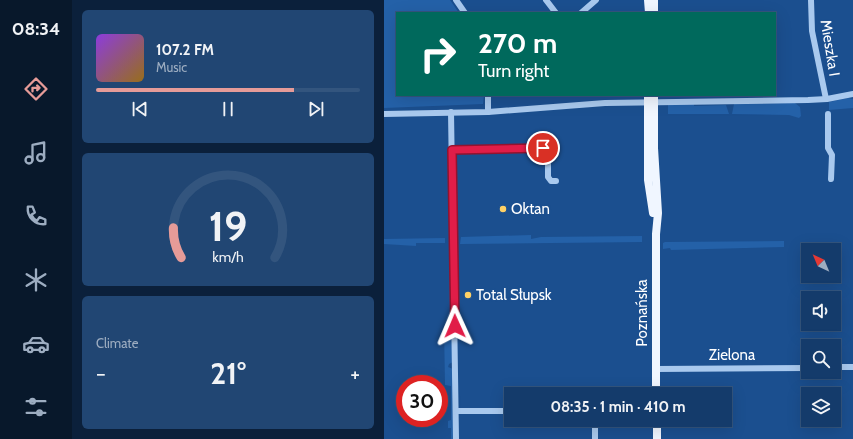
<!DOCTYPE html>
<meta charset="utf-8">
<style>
body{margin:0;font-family:Cabin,sans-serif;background:#214673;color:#f1f3f6;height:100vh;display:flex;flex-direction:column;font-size:15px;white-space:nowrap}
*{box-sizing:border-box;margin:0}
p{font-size:13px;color:#9dadc1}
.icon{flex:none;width:22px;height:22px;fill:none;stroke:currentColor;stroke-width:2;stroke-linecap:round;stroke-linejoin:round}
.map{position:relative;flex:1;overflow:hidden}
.drawer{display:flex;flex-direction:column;gap:10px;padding:10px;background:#0b203b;width:312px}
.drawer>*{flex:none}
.hud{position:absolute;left:12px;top:12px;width:380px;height:84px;border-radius:0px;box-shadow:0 4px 16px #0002,0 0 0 1px #33557e;background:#00695c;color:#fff;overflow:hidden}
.needle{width:26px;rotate:316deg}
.controls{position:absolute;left:417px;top:243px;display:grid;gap:8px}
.controls a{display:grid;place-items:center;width:40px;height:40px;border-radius:0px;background:#143b6b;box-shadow:0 4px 16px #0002,0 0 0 1px #33557e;font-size:20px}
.speed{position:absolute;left:12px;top:375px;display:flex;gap:8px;font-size:20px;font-weight:700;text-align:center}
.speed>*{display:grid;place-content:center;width:52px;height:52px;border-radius:50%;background:#143b6b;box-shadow:0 4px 16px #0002,0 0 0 1px #33557e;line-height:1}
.speed .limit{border:6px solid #d22;background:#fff;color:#111}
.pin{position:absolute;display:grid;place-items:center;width:34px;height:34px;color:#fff;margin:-17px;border:2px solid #fff;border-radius:50%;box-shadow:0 1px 4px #0007}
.me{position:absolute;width:44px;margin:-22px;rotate:359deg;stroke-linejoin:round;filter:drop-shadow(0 0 3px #0008)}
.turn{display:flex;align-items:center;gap:14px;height:84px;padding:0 16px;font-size:18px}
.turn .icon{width:52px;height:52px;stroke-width:2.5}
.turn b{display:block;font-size:28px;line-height:34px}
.big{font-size:30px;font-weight:800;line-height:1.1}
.drawer .widget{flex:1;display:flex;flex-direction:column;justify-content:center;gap:6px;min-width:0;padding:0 14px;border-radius:6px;background:#214673}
.drawer .dial{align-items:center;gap:0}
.dial svg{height:104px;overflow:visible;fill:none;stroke:#33557e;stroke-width:7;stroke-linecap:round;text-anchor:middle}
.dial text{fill:#f1f3f6;stroke:none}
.song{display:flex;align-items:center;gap:12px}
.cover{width:48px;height:48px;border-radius:6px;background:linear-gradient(135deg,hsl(270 70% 55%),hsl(40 70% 35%))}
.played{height:4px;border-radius:2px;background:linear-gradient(90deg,#e69b98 75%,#33557e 75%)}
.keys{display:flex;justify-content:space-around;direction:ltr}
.heat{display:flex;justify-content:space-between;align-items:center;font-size:22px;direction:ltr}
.trip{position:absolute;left:120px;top:387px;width:228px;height:40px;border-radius:0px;background:#143b6b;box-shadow:0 4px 16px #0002,0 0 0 1px #33557e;font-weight:800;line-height:40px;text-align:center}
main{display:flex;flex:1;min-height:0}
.menu{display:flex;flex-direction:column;width:72px;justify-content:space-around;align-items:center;background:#08182b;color:#9dadc1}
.menu .icon{width:28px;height:28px}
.menu .active{color:#e69b98}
.menu b{font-size:18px;color:#f1f3f6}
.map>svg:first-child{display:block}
.green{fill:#2461a8}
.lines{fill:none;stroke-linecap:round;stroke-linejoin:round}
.minor{stroke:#a9c9ee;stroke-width:6}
.major{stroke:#f0f6ff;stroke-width:8}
.route-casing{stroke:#92132f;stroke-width:10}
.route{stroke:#e11d48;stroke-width:7}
.poi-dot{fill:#ffd166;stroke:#1b4f8f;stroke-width:1.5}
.labels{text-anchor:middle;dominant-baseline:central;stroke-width:4;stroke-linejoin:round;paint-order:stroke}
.street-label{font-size:15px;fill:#fff;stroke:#1b4f8f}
.poi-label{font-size:15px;fill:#fff;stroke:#1b4f8f;text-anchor:start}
</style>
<main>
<nav class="menu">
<b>08:34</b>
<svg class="icon active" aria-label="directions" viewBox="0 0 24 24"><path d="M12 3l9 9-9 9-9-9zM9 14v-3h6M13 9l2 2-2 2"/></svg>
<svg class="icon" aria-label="music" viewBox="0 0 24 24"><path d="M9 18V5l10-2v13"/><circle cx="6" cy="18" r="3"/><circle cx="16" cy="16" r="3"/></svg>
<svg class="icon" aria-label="phone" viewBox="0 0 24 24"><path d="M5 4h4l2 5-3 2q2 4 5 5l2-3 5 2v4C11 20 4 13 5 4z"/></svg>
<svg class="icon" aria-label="climate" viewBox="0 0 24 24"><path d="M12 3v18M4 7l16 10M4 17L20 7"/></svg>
<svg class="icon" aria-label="car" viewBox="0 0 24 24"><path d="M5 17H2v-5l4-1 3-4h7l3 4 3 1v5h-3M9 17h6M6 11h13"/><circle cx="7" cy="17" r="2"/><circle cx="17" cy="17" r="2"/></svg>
<svg class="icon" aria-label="filters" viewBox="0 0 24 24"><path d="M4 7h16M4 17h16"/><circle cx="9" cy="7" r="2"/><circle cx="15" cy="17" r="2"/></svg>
</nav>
<section class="drawer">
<div class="widget">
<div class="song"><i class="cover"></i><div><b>107.2 FM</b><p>Music</p></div></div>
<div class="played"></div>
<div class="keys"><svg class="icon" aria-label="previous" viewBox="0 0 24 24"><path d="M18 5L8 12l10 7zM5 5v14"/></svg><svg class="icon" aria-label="pause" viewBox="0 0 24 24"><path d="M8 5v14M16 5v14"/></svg><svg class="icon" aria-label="next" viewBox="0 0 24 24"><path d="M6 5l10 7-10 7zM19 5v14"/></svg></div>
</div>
<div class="widget dial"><svg viewBox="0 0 100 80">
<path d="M14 69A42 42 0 1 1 86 69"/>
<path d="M14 69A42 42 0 0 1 8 46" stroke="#e69b98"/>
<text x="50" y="56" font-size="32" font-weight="700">19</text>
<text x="50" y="72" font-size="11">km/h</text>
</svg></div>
<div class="widget"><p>Climate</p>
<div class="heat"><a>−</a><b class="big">21°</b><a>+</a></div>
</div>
</section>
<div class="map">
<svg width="469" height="439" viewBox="0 0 469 439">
<rect width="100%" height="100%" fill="#1b4f8f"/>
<g class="green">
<polygon points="0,0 66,0 75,13 13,13 13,95 100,95 99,104 0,108"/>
<polygon points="464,98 469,99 469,108 445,110 445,102"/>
<polygon points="310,102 310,106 342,105 345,114 284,114 284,105"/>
<polygon points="411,103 416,107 417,116 415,118 405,115 348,114 350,104"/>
<polygon points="147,235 147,239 157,237 258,236 258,242 76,244 77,237"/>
<polygon points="61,238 61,243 32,243 32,246 0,244 0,239"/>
<polygon points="400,241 400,247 287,250 286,248 279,249 279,243 281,242"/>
<polygon points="63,324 68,325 69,362 65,364 64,367 69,369 69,439 67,439 67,428 64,428 64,421 67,420 67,386 61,385 60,327"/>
</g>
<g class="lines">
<g class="minor">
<polyline points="72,0 81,13"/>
<polyline points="162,0 172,13"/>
<polyline points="427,0 428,31 442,99"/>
<polyline points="197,13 212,0"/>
<polyline points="104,95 104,112"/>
<polyline points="67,112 72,439"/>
<polyline points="0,114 104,112 221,103 424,100 443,99 469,94"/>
<polyline points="444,114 444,148 448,155 447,179"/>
<polyline points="68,150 160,148 164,152 164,177 167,181 172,181"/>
<polyline points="450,367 469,367"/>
<polyline points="272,369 424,368"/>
<polyline points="72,411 127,411"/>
<polyline points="211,420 211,439"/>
</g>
<g class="major">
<polyline points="264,0 265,13"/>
<polyline points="270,0 270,13"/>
<polyline points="264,95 264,180 269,213"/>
<polyline points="270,95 270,148 274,213 272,234 272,394"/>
<polyline points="273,420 273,439"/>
</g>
</g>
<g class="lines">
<g class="route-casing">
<polyline id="route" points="71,326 68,150 159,148"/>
</g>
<use href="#route" class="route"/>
</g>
<g class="poi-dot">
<circle cx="119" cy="209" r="4"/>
<circle cx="84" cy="295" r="4"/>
</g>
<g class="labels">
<g class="street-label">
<text transform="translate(446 48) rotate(81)">Mieszka I</text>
<text transform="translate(258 313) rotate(-90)">Poznańska</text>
<text x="348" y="355">Zielona</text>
</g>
<g class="poi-label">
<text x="127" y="209">Oktan</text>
<text x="92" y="295">Total Słupsk</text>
</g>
</g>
</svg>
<div class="controls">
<a><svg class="needle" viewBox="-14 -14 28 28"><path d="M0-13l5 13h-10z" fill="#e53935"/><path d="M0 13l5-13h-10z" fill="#9dadc1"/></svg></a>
<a><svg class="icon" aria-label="sound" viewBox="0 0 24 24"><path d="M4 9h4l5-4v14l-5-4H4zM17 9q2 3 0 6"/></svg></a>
<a><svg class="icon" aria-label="search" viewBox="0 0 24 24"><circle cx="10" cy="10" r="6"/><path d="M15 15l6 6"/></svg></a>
<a><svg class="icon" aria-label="layers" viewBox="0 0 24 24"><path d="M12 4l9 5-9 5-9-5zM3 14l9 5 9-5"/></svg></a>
</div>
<div class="speed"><div class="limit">30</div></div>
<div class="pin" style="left:159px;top:148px;background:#d93025"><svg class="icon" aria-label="arrive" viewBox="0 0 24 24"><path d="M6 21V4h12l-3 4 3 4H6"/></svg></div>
<svg class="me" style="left:71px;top:326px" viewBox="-20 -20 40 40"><path d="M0-17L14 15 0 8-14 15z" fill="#e11d48" stroke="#fff" stroke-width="4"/></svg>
<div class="trip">08:35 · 1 min · 410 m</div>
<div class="hud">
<div class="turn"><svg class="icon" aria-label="right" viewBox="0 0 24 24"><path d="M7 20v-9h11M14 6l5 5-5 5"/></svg><div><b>270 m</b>Turn right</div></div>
</div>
</div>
</main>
